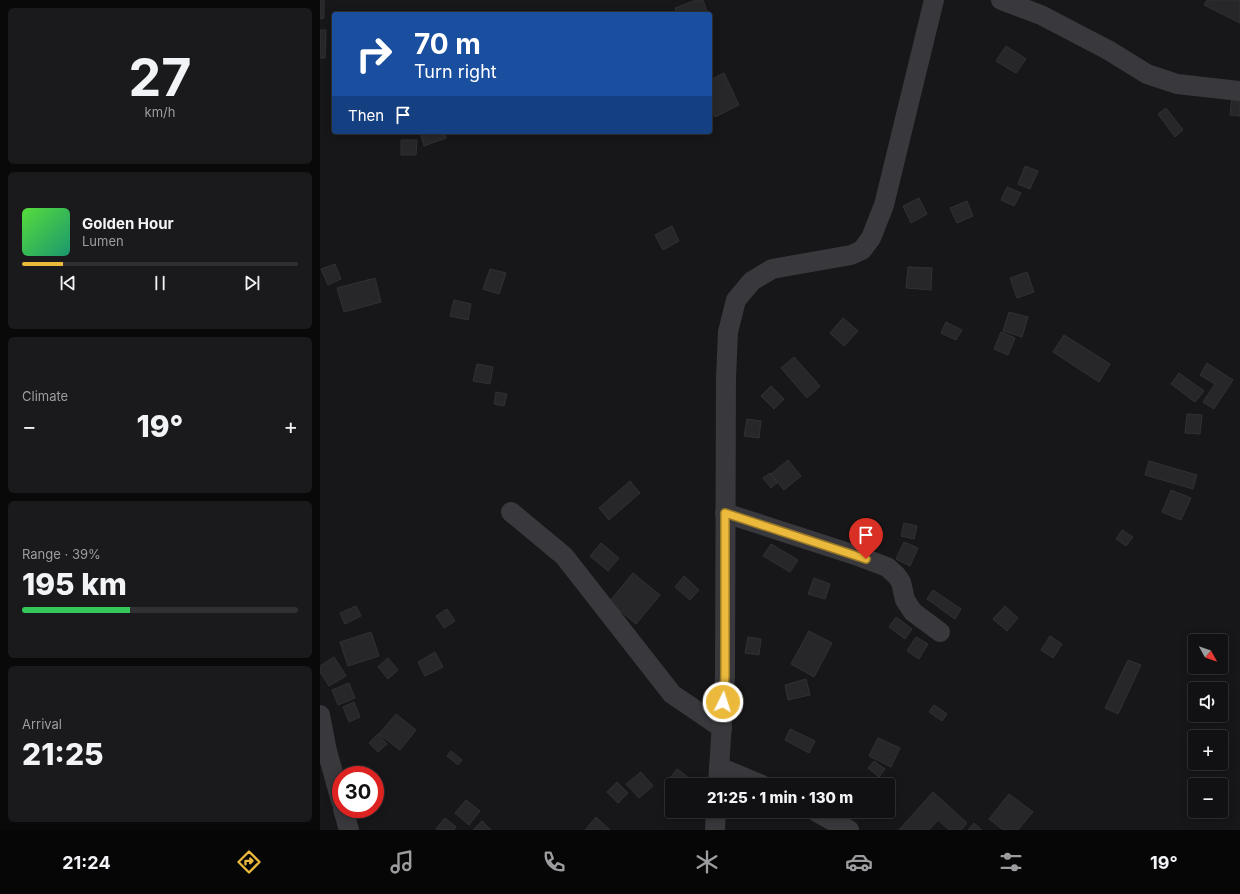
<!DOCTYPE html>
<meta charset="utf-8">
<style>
body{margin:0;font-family:Inter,sans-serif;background:#1a191b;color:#f1f3f6;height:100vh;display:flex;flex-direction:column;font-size:15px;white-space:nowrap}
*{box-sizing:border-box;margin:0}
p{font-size:13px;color:#9c9d9f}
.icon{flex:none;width:22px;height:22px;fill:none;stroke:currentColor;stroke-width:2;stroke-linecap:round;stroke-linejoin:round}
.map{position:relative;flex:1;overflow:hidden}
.side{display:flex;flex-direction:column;gap:8px;padding:8px;background:#09090a;width:320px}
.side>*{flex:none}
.guide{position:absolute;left:12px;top:12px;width:380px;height:122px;border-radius:4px;box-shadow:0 2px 10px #0003,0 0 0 1px #303032;background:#1a4fa0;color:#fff;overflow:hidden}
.needle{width:26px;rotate:130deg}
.buttons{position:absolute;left:868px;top:634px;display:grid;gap:8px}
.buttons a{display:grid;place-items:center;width:40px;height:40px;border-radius:4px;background:#111012;box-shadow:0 2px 10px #0003,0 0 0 1px #303032;font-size:20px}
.speed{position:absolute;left:12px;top:766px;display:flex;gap:8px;font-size:20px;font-weight:700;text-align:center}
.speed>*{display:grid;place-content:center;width:52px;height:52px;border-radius:50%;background:#111012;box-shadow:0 2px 10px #0003,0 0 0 1px #303032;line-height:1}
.speed .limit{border:6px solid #d22;background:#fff;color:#111}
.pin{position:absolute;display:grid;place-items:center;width:34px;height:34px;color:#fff;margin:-41px -17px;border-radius:50% 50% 50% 0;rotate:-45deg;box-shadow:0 0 4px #0007}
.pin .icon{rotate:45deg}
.me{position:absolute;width:44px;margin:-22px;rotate:4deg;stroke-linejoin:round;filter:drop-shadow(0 0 3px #0008)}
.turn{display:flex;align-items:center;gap:14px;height:84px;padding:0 16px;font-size:18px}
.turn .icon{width:52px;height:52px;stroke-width:2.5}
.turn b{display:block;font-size:28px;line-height:34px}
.then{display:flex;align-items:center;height:38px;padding:0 16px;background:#0003;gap:8px;font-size:15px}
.big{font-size:30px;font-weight:800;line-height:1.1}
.side .widget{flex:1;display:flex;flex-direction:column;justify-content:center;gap:6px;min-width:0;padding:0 14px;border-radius:6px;background:#1a191b}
.side .dial{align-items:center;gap:0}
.dial b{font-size:52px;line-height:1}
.song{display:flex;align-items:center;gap:12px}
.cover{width:48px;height:48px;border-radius:6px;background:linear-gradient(135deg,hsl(110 70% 55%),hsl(160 70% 35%))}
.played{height:4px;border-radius:2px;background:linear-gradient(90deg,#ebb93c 15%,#303032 15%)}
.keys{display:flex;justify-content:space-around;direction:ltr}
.heat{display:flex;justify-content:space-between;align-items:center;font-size:22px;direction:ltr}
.charge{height:6px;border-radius:3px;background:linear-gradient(90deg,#34c759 39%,#303032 0)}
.trip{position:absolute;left:345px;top:778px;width:230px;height:40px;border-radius:4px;background:#111012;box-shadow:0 2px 10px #0003,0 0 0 1px #303032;font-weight:800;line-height:40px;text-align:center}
.menu{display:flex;height:64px;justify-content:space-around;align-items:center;background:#070607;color:#9c9d9f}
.menu .icon{width:28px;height:28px}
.menu .active{color:#ebb93c}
.menu b{font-size:18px;color:#f1f3f6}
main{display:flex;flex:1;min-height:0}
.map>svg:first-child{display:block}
.building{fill:#272729;stroke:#313134}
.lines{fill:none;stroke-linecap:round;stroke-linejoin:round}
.minor{stroke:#38383d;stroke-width:20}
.route-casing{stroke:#997827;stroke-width:10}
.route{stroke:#ebb93c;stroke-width:7}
</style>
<main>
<section class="side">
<div class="widget dial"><b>27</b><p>km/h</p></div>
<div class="widget">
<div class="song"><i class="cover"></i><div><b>Golden Hour</b><p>Lumen</p></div></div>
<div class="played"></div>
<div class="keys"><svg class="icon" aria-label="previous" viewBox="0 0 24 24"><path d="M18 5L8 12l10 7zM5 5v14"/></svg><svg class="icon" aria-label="pause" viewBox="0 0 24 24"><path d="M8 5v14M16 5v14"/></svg><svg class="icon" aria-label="next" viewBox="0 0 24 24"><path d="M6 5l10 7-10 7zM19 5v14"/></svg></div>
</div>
<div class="widget"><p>Climate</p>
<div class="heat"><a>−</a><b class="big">19°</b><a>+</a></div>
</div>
<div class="widget"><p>Range · 39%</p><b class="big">195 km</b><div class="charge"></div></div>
<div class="widget"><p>Arrival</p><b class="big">21:25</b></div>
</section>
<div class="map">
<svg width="920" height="830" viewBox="0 0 920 830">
<rect width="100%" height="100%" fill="#171618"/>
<g class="building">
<polygon points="0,0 4,0 4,18 0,19"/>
<polygon points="376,0 383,0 388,14 357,14 355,8"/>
<polygon points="887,0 920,0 920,23 884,5"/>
<polygon points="0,30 6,30 5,58 0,58"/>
<polygon points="686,46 706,59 696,73 676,61"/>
<polygon points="404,73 419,105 395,117 390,107 390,80"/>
<polygon points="912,95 920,96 920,116 910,115"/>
<polygon points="846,108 863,130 855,137 838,114"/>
<polygon points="100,132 124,132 126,138 104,146"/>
<polygon points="81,140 97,140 96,155 81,155"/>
<polygon points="705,166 718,171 710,189 698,184"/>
<polygon points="687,187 701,193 694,206 681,200"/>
<polygon points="599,198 607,214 591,223 583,206"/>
<polygon points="647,201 653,216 637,223 630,208"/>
<polygon points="352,226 359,241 343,250 335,235"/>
<polygon points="15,264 21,279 8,285 1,269"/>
<polygon points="588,267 612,268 611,290 586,288"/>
<polygon points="170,269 186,273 179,294 163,289"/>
<polygon points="707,272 714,292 697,298 690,278"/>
<polygon points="55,278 61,302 24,312 17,288"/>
<polygon points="134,300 151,304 148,320 130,316"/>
<polygon points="689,312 708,317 702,337 683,331"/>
<polygon points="523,318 538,331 524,346 510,333"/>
<polygon points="626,322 642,330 636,340 621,333"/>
<polygon points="681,332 695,338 688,355 674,349"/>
<polygon points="744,335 790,364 779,382 733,352"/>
<polygon points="474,357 500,386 487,398 461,368"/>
<polygon points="887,363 913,380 894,409 883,402 895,384 880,375"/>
<polygon points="157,364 173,367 170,384 153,381"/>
<polygon points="859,373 884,391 875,402 851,384"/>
<polygon points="451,386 464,399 454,409 441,396"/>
<polygon points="176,392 187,394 184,406 174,404"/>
<polygon points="867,414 882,415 880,434 865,433"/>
<polygon points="427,419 441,421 439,438 424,436"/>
<polygon points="468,460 481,476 464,490 451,474"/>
<polygon points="829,461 877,475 873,489 825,475"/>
<polygon points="450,473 457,483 451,488 443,478"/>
<polygon points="310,481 320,493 289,520 279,508"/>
<polygon points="851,490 871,498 861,520 842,512"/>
<polygon points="584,523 597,526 594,539 581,536"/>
<polygon points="802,530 813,537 806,546 796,539"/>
<polygon points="584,542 598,548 590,566 576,559"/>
<polygon points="281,543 299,558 288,571 270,556"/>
<polygon points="451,544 478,560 470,572 443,556"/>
<polygon points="313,573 340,595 316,624 289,602"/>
<polygon points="364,576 379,590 370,600 355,587"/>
<polygon points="494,578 510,584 505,599 488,594"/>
<polygon points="613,590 641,609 635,619 607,599"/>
<polygon points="36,606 41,616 25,624 20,613"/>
<polygon points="685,606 698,618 687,631 673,619"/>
<polygon points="127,609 135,621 124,628 116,616"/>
<polygon points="576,617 592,629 585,639 569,627"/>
<polygon points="489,631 512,643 494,677 471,664"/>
<polygon points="51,632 59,656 28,666 20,642"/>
<polygon points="730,636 742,644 733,658 721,650"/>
<polygon points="428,637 441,639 439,655 425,653"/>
<polygon points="596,637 608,644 599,659 587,651"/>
<polygon points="115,652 123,667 105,676 98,662"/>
<polygon points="14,657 26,676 9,686 0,672 0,666"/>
<polygon points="68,658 78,670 68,679 58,667"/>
<polygon points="808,660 821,665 798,714 785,708"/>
<polygon points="486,679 490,695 468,700 465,685"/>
<polygon points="29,683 35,698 18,705 12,690"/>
<polygon points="34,702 40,717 29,722 23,707"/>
<polygon points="614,705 627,714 622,721 609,712"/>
<polygon points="76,714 96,730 80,750 59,734"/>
<polygon points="470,729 495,741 489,753 465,740"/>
<polygon points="58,734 67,744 58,752 49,743"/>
<polygon points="558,738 580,748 571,767 549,756"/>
<polygon points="131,751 142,760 138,765 127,756"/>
<polygon points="554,761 565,769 559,777 548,768"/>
<polygon points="357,769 372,780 369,785 352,785 352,790 345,785"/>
<polygon points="321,772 333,786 319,798 306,784"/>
<polygon points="297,782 308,793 298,803 287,792"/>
<polygon points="613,792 647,823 641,830 629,830 618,820 609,830 579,830"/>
<polygon points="689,794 713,812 698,830 683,830 669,819"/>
<polygon points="146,800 160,811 149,825 135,813"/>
<polygon points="276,817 290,830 265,830"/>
<polygon points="125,818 136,827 134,830 116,829"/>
<polygon points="162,821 171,830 153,830"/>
<polygon points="654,823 662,830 648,830"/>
</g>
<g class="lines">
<g class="minor">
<polyline points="681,0 721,15 788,50 827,74 857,84 920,91"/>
<polyline points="191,512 244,556 352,694 402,728"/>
<polyline points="405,513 535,555 567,567 576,575 581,582 585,600 593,612 620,632"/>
<polyline points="0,715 7,751 21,801"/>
<polyline points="399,767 442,785"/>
<polyline points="398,785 405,675 406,378 408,332 416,300 432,281 452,269 531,255 542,250 551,238 564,205 614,0"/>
<polyline points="23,809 29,830"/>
<polyline points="495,811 529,830"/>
<polyline points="395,830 396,811"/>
</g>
</g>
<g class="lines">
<g class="route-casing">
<polyline id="route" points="403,702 405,676 405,513 546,559"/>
</g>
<use href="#route" class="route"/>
</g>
</svg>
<div class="buttons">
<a><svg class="needle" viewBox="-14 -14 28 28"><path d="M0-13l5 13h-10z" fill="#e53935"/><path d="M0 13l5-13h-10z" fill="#9c9d9f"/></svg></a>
<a><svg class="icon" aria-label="sound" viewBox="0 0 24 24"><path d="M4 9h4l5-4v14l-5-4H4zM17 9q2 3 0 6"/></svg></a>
<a>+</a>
<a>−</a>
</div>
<div class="speed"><div class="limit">30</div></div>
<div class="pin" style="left:546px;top:559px;background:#d93025"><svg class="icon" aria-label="arrive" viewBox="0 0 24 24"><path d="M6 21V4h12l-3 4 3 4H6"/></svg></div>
<svg class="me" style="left:403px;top:702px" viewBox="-20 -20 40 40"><circle r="17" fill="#ebb93c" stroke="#fff" stroke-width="3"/><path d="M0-11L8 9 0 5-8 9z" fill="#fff"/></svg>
<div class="trip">21:25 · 1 min · 130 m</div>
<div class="guide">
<div class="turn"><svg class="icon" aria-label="right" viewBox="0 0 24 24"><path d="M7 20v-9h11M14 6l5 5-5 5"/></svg><div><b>70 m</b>Turn right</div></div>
<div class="then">Then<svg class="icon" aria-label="arrive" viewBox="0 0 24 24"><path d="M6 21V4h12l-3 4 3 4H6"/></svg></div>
</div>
</div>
</main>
<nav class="menu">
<b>21:24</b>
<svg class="icon active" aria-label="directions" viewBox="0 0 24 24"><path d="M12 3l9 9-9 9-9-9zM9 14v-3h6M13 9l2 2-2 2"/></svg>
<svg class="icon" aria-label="music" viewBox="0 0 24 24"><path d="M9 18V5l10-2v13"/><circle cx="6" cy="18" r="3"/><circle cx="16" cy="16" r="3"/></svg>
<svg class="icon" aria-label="phone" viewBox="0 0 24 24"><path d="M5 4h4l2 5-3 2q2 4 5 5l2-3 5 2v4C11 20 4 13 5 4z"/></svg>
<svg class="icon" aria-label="climate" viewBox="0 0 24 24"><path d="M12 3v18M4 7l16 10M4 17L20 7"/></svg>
<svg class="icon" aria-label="car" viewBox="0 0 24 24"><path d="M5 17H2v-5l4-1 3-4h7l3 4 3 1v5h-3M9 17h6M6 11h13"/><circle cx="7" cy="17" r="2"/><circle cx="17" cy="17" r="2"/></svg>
<svg class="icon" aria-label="filters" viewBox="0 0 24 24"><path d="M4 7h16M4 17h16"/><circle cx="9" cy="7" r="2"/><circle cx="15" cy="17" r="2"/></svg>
<b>19°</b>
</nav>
